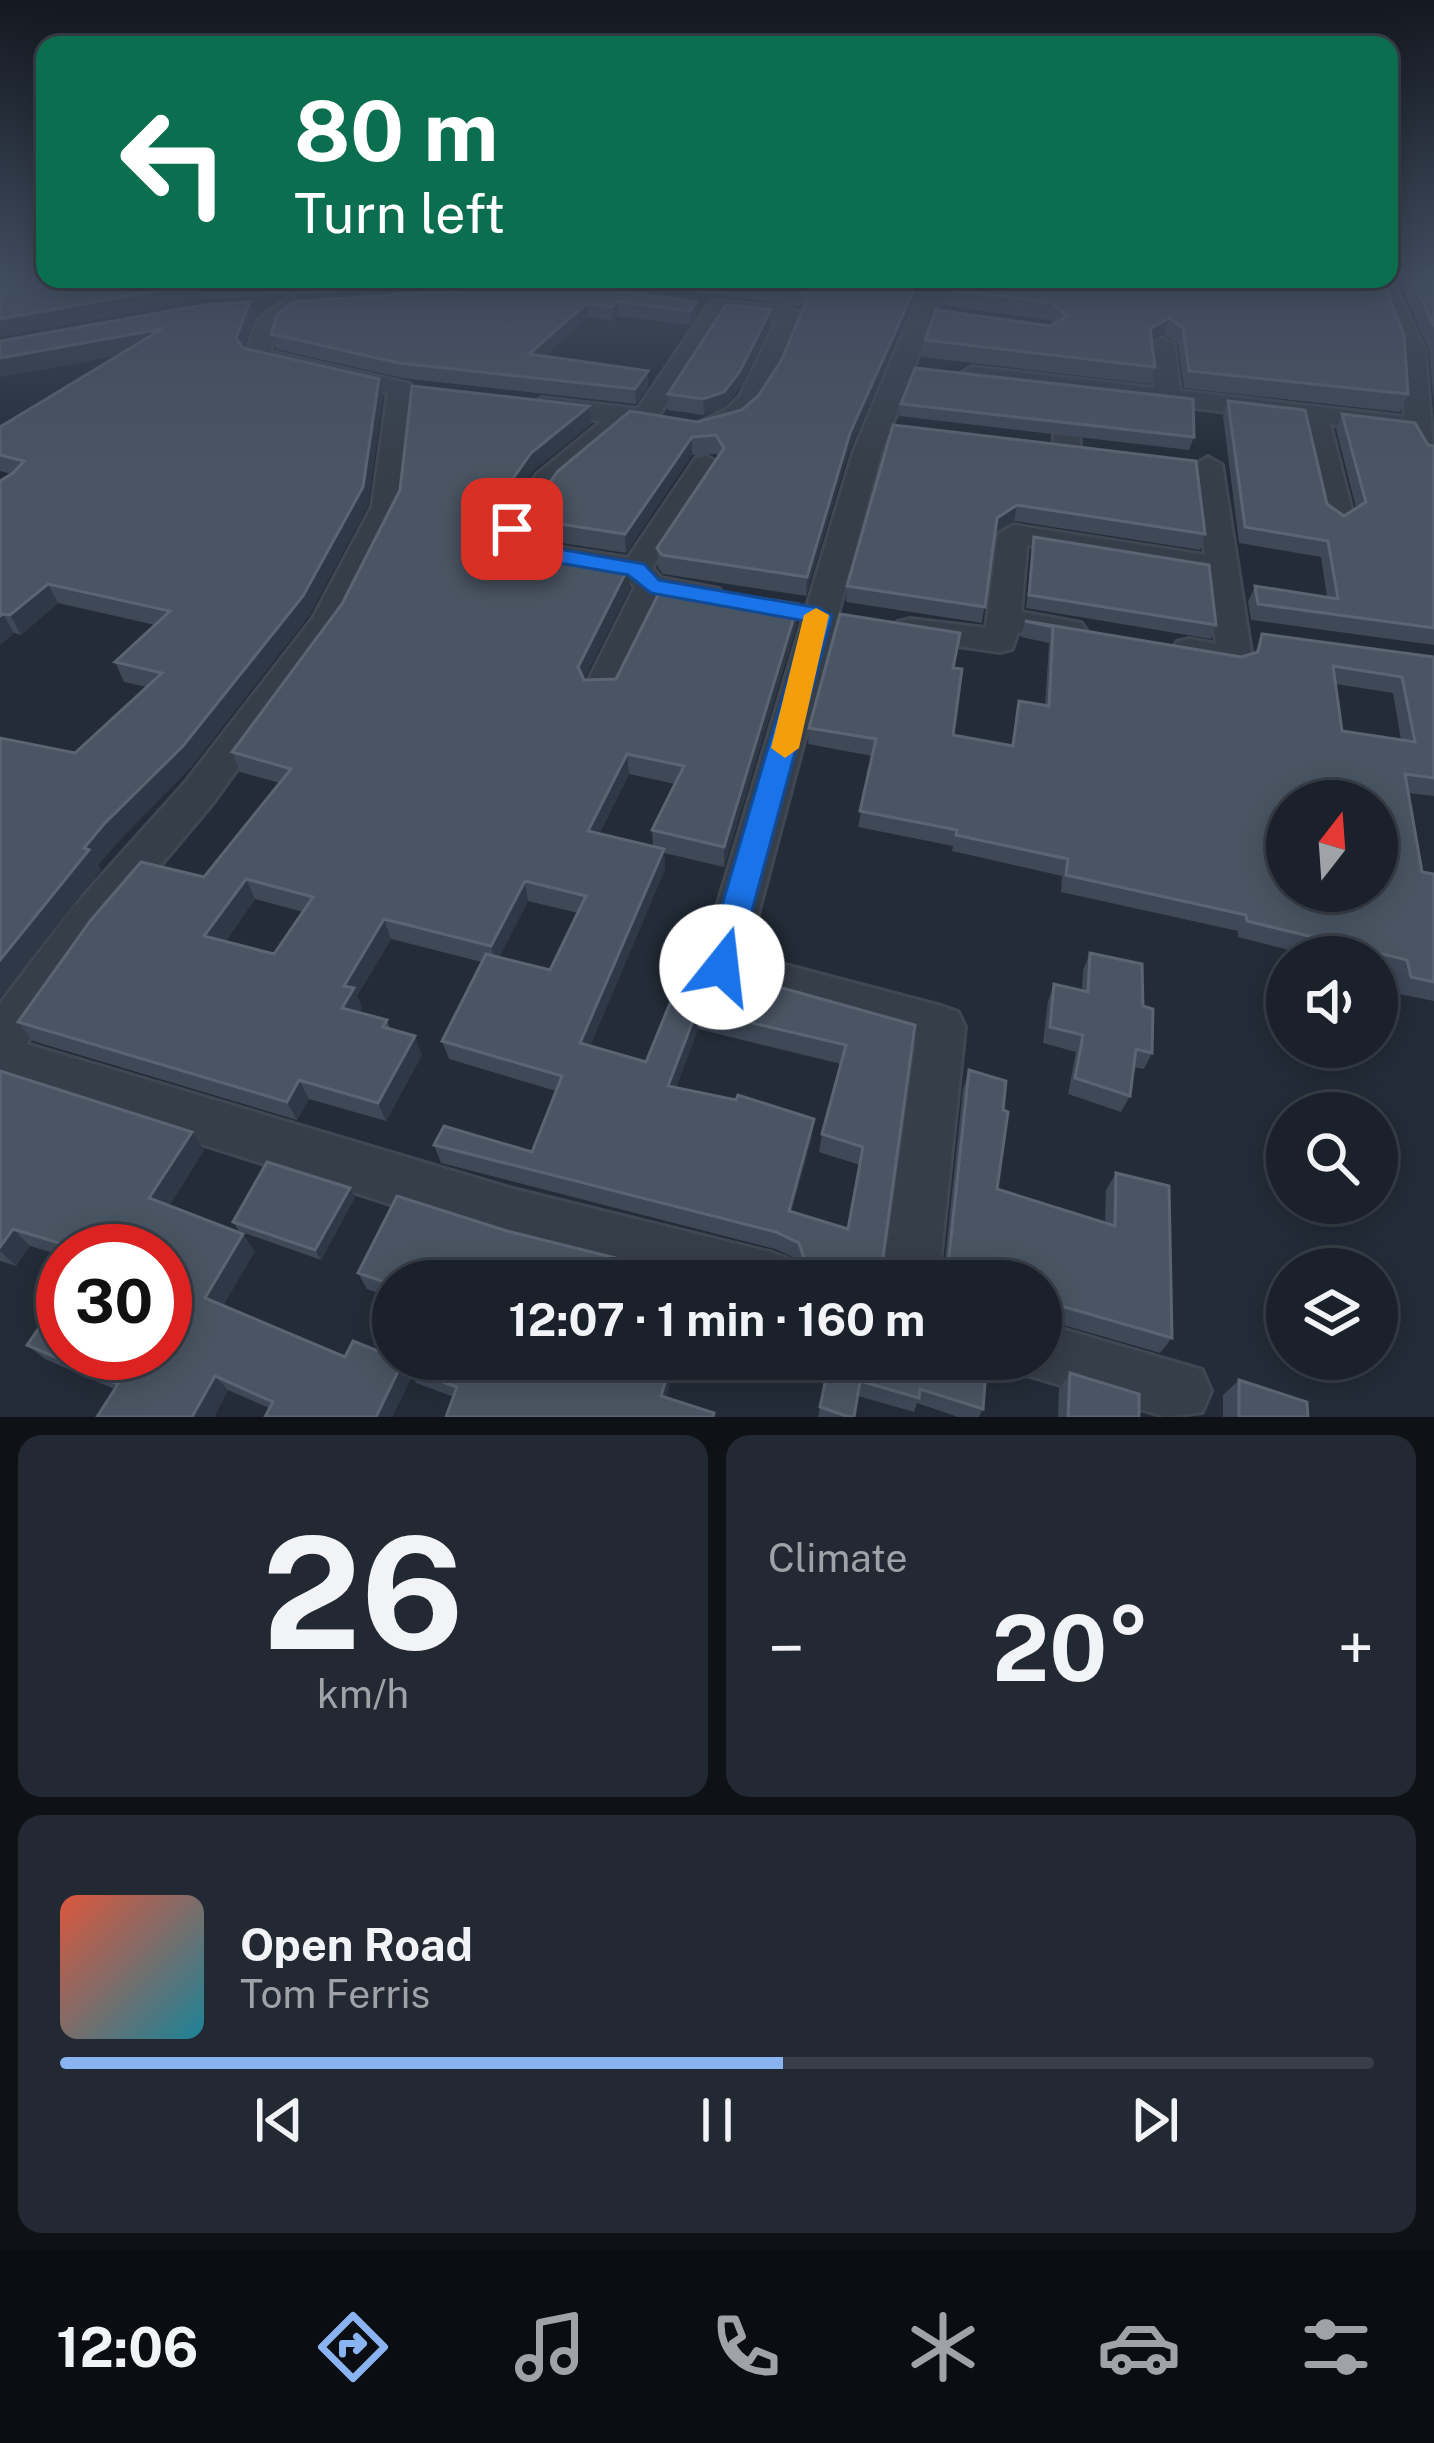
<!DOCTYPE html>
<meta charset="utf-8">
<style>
body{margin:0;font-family:"Public Sans",sans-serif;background:#232932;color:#f1f3f6;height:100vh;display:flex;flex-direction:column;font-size:45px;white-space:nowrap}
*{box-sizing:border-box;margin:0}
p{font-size:39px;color:#9fa3a8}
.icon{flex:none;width:66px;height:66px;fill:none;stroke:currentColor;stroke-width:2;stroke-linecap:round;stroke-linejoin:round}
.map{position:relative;height:1417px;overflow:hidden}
.drawer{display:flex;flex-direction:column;gap:18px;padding:18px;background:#0e1217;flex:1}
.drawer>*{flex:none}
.banner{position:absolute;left:36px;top:36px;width:1362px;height:252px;border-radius:24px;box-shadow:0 6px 30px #0003,0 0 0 3px #383e47;background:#0b6e4f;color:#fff;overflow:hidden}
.needle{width:78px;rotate:17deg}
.fabs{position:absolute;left:1266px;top:780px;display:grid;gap:24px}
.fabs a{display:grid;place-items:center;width:132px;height:132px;border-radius:50%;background:#1a212a;box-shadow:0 6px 30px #0003,0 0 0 3px #383e47;font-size:60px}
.speed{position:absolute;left:36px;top:1224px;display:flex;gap:24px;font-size:60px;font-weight:700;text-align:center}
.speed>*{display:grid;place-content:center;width:156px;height:156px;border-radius:50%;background:#1a212a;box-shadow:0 6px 30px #0003,0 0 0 3px #383e47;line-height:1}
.speed .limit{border:18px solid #d22;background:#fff;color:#111}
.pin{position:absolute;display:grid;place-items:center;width:102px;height:102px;color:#fff;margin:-51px;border-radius:24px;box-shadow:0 6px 18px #0006}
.me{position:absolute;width:132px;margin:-66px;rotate:16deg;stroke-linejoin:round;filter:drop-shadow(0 0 9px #0008)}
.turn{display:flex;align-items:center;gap:42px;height:252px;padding:0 60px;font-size:54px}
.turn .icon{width:156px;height:156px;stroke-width:2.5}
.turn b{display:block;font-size:84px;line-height:102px}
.big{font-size:90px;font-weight:700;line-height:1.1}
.drawer .widget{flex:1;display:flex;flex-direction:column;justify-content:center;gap:18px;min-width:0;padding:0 42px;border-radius:24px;background:#232932}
.drawer .dial{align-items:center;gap:0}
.dial b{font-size:156px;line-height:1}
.song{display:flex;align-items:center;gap:36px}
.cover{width:144px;height:144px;border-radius:18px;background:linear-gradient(135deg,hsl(10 70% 55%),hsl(190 70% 35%))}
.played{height:12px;border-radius:6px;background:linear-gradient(90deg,#8ab3f1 55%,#383e47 55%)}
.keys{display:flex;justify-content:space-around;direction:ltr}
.heat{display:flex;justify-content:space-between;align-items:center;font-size:66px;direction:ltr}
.drawer .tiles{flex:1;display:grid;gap:18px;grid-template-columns:1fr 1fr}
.widget:last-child{grid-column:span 2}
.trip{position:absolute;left:372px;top:1260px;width:690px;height:120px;border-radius:60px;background:#1a212a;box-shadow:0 6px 30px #0003,0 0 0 3px #383e47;font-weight:700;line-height:120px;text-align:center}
.menu{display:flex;height:192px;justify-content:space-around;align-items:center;background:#0a0d11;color:#9fa3a8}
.menu .icon{width:84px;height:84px}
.menu .current{color:#8ab3f1}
.menu b{font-size:54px;color:#f1f3f6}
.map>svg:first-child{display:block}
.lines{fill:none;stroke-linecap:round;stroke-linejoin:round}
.minor-casing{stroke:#3f4752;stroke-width:6}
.minor{fill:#363e49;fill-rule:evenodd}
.wall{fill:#3e4857;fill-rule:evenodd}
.shaded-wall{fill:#2e3846}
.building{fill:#4a5563;stroke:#5a6472;stroke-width:3;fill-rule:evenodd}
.route{fill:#1a73e8;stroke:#114b97;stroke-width:3}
.slow{fill:#f59e0b}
</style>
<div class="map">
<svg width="1434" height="1417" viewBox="0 0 1434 1417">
<rect width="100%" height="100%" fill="#232c38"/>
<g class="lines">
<g class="minor-casing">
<g id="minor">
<polygon points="1390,275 1425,351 1434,460 1424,458 1411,434 1330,424 1354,519 1339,528 1324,519 1303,421 1078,394 1080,446 1067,454 1054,446 1053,391 972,381 960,374 972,367 1154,388 1150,345 1162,338 1174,345 1180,391 1405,417 1401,351 1372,279 1389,279"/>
<polygon points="926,279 948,279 881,453 747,955 941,1006 958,1012 965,1027 938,1281 882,1281 916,1041 721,986 705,981 699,967 853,453"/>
<polygon points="291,296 302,303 277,327 270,352 410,384 413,389 400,507 344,621 212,804 100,937 26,1044 513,1189 773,1253 793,1261 801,1281 663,1281 513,1243 0,1080 0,1004 70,911 184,784 313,618 372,507 388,393 249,361 245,356 258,320"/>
<path d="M718,301L791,308L802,315C780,368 766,422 704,435L691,427L727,409L740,396L777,320L724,315L654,423C645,426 634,423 627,427C591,444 545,493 527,528L533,543L628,558L696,458L706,456L720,464L652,568L661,578L719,589L724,596L708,606L662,597L614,697H590L584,689L635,587L626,577L510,556L497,528L537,474L602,421L542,414L529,406L542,398L638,409L710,303Z"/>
<path d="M1208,457L1222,465L1252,658L1247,666C1225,672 1199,663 1177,658L1172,650L1177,642L1189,639L1216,644L1208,574L1027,545L1021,612L1081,623L1086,630L1081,637L1069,640L1018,632L1012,649L1000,652L910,639L898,636L893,629L898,622L910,619L986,628L998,534L1013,525L1205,555L1194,465Z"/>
<polygon points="1041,1323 1202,1370 1211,1391 1202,1412 1167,1417 1020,1373 1015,1359 1041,1359"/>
</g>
</g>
<use href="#minor" class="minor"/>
</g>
<g class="wall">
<polygon points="1406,273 1434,273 1434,405 1429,351 1401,285"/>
<polygon points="45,279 471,279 447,286 207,299 3,302"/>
<polygon points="598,279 924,279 849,451 806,596 663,574 658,568 657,548 718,457 716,454 692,455 626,553 536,539 532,529 530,510 697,422 742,410 758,396 781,361 803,311 800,306"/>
<polygon points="1382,279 1408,394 1400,412 1184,388 1178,344 1164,334 1152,342 1155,367 1150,384 922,357 925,340 1054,324 1049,320 942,305 945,289"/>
<polygon points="472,289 696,302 696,316 690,325 618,316 613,321 588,317 544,357 648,371 648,386 636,404 402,378 276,349 271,334"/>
<polygon points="250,302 255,318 243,348 383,396 368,506 309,616 192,766 116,844 98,865 101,870 0,998 75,753 147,687 124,682 115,662 155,625 58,603 21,635 14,633 0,645 12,474 0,471 0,427 120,355 0,377 0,341"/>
<polygon points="771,309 770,324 740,387 724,408 704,415 668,410 668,394"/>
<polygon points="1228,401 1327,504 1344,516 1356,508 1336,429 1342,414 1434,446 1434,645 1251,620 1248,602 1255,586 1327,597 1321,557 1239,543 1223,416"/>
<polygon points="901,404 1194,437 1189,450 899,416"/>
<path d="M589,406L591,424L533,471L497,524L506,541L630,588L584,679H616L798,604L797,624L724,867L664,853L665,869L590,1046L646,1062L703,966L915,1025L882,1264L886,1269H944L963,1089L969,1070L1003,1110L997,1189L1105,1223L1106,1190L1116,1173L1172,1338L1160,1353L1042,1319L1041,1320V1281H393V1298L367,1289L358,1273L507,1231L660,1269L800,1268L797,1259L775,1249L441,1163L434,1145L532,1152L556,1091L449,1059L442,1041L482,962L391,939L357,996L362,1008L359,1013L387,1020L390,1029L422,1055L386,1121L309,1099L297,1120L33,1041L18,1022L204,877L280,783L240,772L232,752ZM629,774L675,784L652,830L653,846L599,834ZM255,899L303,912L274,954L225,942ZM528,901L578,913L550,970L499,958ZM698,1029L841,1064L822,1134L819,1152L860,1165L848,1229L791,1212L812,1137L676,1087Z"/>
<polygon points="893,425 1205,534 1200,550 1014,521 995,533 982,623 846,602 847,586"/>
<polygon points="1034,537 1216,625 1211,639 1026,608"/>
<path d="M1025,621L1241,657L1255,653L1262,634L1434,657V796L1408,793L1422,872L1434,874V1001L1399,994L1395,977L1377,972V957H1316L1238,937V931L1061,892L1062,876L952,851L953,846L858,827L872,756L808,744L809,728L953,668V735L1011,746L1019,701L1045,706L1049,643L1021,637ZM1336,684L1393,693L1401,740L1342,731Z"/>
<polygon points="1090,953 1143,1006 1152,1053 1144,1069 1133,1067 1130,1096 1121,1112 1068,1094 1076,1052 1043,1043 1048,1001 1054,984 1082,991 1083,970"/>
<polygon points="0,1071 204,1150 169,1206 255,1251 223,1305 345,1357 403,1361 408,1368 677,1359 666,1398 714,1413 714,1417 446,1417 454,1397 416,1383 412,1376 392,1417 265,1417 269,1408 228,1390 214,1417 97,1417 114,1389 45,1359 27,1345 165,1251 63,1251 63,1256 30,1246 16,1266 0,1261"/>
<polygon points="355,1197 321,1260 239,1231 233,1222"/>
<polygon points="785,1359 987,1359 983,1409 979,1417 958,1417 917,1403 914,1412 858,1396 854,1417 818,1417 827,1373"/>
<polygon points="1070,1373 1139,1417 1058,1417 1059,1389"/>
<polygon points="1239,1380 1308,1417 1223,1417 1223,1395"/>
</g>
<g class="shaded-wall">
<polygon points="446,279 471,279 447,286"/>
<polygon points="919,279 924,279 849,451 806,596 807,577 850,433"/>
<polygon points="202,283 207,299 0,337 0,319"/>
<polygon points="617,301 618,316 613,321 612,307"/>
<polygon points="250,302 255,318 241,355 236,338"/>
<polygon points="696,302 696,316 690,325 690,311"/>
<polygon points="587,303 588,317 530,369 529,354"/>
<polygon points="771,309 770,324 740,387 724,408 704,415 703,399"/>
<polygon points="1169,318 1164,334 1146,346 1150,329"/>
<polygon points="162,329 168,346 0,377 0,358"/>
<polygon points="648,371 648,386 636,404 635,389"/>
<polygon points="379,379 383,396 368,506 309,616 192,766 116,844 98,865 101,870 0,998 0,960 84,848"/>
<polygon points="589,406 591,424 533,471 493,530 490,511 531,453"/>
<polygon points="692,437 692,455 626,553 625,534"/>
<polygon points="1017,505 1014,521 994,533 997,518"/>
<polygon points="628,568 630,588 580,687 578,667"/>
<polygon points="48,584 58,603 21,635 10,615"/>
<polygon points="798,604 797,624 724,867 724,847"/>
<polygon points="3,614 14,633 0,645 0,616"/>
<polygon points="627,754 629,774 590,851 588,831"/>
<polygon points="664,849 665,869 583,1062 580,1043"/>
<polygon points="246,879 255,899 215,956 204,936"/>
<polygon points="525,881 528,901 495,966 491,946"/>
<polygon points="384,919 391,939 357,996 362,1008 350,1027 342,1008 344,986"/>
<polygon points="697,1010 698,1029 670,1104 668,1086"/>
<polygon points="415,1036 422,1055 386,1121 378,1103"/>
<polygon points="299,1080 309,1099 297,1120 287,1102"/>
<polygon points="814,1119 812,1137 787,1228 789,1211"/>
<polygon points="192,1132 204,1150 163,1215 149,1198"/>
<polygon points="350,1188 355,1197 321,1260 315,1250"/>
<polygon points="13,1229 30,1246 16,1266 0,1251 0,1247"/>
<polygon points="243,1234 255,1251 219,1313 205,1298"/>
<polygon points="672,1359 677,1359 663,1410 661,1396"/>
<polygon points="403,1361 412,1376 392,1417 376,1417"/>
<polygon points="215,1376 228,1390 214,1417 192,1417"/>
</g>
<g class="building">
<polygon points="0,273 45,273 45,279 269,279 202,283 0,319 0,302 3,302 0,294"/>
<polygon points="1410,273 1434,273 1434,327"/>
<polygon points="500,279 539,279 696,302 690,311 617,301 612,307 587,303 529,354 648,371 635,389 399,363 271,334 277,315 292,302 472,289"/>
<polygon points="719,279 919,279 850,433 807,577 662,555 657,548 724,448 716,435 692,437 625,534 534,520 530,510 558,471 630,411 697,422 742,410 758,396 781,361 807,300 800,289"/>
<polygon points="948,279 1382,279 1404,335 1408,394 1189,371 1183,328 1169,318 1150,329 1155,367 925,340 936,310 1051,326 1067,316 1052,303 945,289"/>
<polygon points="250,302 236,338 243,348 379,379 363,487 303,596 183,746 104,824 84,848 89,850 0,960 0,738 75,753 162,673 115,662 170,611 48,584 10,615 3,614 0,616 0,481 13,473 24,461 0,455 0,427 162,329 0,358 0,341 203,305"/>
<polygon points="726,305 771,309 740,371 724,392 703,399 668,394"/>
<polygon points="915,368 1193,399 1194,437 901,404"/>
<path d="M412,386L589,406L531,453L490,511L506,541L622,562L628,568L578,667L584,680L616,679L664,583L798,604L724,847L652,830L684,766L627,754L588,831L664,849L580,1043L646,1062L693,947L703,966L915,1025L882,1264L886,1269H944L948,1265L969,1070L1006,1081L1003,1110L1008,1112L997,1189L1115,1226L1116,1173L1169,1186L1172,1338L1051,1303L1045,1310L1041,1309V1281H393V1285L358,1273L397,1196L507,1231L660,1269L807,1267L799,1243L776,1232L434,1145L444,1126L532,1152L562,1076L442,1041L486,954L550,970L586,896L525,881L491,946L384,919L344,986L354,988L342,1008L387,1020L383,1027L415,1036L378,1103L299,1080L287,1102L18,1022L91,920L141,862L204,877L291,769L232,752L342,604L400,490ZM246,879L313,897L274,954L204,936ZM697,1010L846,1045L822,1134L863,1147L848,1229L789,1211L814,1119L738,1095L736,1100L668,1086Z"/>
<polygon points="1228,401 1305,410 1327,504 1344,516 1366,502 1342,414 1415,423 1428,445 1434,446 1434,628 1258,604 1255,586 1338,599 1328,541 1245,527"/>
<polygon points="893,425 1196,461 1205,534 1017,505 997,518 985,607 847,586"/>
<polygon points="1034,537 1209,565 1216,625 1029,595"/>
<path d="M840,614L960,633L953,668L962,669L953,735L1013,746L1019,701L1049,706L1053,627L1025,621L1241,657L1258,652L1262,634L1434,657V778L1405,774L1422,872L1434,874V982L1411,977L1407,960L1247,921L1246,915L1066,875L1068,859L956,835L957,830L860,811L876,739L809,728ZM1333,666L1402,677L1415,742L1342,731ZM1287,801H1377V891H1287Z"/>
<polygon points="1090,953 1142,964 1143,1006 1153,1009 1152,1053 1136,1049 1130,1096 1075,1078 1083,1035 1050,1027 1054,984 1088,992"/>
<polygon points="0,1071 192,1132 149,1198 243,1234 205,1298 345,1357 353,1341 393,1357 393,1359 403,1361 376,1417 265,1417 273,1402 215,1376 192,1417 97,1417 118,1384 27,1345 63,1294 63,1353 165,1353 165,1251 85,1251 13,1229 0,1247"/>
<polygon points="267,1162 350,1188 315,1250 233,1222"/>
<polygon points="411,1359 672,1359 661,1396 714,1413 713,1417 446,1417 457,1387 407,1369"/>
<polygon points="830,1359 987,1359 983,1409 920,1389 919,1398 860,1381 854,1417 849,1417 820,1407"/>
<polygon points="1070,1373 1139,1394 1139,1417 1068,1417"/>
<polygon points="1239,1380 1307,1402 1308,1417 1239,1417"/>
</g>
<linearGradient id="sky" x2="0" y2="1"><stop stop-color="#13181f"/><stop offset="0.58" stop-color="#3f4b5e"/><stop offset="1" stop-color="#3f4b5e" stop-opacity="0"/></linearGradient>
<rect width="1434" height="472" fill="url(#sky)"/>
<polygon class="route" points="512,522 519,524 530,544 644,564 659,580 819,608 832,616 734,977 722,981 709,977 704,967 805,621 651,593 628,575 513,555 500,529"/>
<polygon class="slow" points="816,608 829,615 799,748 785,758 771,748 804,615"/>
</svg>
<div class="fabs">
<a><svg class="needle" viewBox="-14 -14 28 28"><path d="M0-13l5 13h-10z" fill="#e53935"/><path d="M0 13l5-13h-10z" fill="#9fa3a8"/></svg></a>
<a><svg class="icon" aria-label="sound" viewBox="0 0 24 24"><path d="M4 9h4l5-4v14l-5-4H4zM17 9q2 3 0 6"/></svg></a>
<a><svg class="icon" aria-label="search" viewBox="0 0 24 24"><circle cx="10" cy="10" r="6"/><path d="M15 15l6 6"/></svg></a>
<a><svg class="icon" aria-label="layers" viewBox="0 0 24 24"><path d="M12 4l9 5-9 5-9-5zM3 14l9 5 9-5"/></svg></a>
</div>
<div class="speed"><div class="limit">30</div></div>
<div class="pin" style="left:512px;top:529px;background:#d93025"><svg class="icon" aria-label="arrive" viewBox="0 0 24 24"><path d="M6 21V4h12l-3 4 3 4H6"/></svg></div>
<svg class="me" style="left:722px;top:967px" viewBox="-20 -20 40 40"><circle r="19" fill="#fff"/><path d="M0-13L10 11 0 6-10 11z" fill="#1a73e8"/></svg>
<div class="trip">12:07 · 1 min · 160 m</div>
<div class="banner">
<div class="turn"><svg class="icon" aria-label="left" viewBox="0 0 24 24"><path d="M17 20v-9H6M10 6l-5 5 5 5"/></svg><div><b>80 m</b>Turn left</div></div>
</div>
</div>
<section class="drawer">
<div class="tiles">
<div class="widget dial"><b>26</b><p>km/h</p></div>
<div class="widget"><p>Climate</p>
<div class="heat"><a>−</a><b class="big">20°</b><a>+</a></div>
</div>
<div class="widget">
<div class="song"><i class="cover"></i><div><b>Open Road</b><p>Tom Ferris</p></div></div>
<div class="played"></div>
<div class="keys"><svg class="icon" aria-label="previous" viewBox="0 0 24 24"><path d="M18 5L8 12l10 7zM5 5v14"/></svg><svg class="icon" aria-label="pause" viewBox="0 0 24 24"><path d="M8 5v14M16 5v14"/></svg><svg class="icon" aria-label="next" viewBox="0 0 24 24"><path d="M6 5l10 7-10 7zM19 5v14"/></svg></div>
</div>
</div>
</section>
<nav class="menu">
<b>12:06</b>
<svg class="icon current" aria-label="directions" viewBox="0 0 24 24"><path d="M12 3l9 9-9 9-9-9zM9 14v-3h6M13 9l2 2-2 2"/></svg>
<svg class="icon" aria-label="music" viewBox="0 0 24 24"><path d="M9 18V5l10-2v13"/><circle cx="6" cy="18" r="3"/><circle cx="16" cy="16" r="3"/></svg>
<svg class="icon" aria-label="phone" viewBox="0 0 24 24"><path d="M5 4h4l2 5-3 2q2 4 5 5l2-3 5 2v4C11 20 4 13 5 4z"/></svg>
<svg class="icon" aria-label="climate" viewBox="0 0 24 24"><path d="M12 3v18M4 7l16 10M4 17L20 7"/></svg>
<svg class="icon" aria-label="car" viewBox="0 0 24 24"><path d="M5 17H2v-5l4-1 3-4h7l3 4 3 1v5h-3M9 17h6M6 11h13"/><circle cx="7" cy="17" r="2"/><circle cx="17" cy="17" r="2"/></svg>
<svg class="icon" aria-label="filters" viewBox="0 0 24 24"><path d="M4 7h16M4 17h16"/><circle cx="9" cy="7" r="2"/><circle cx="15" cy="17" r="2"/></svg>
</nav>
